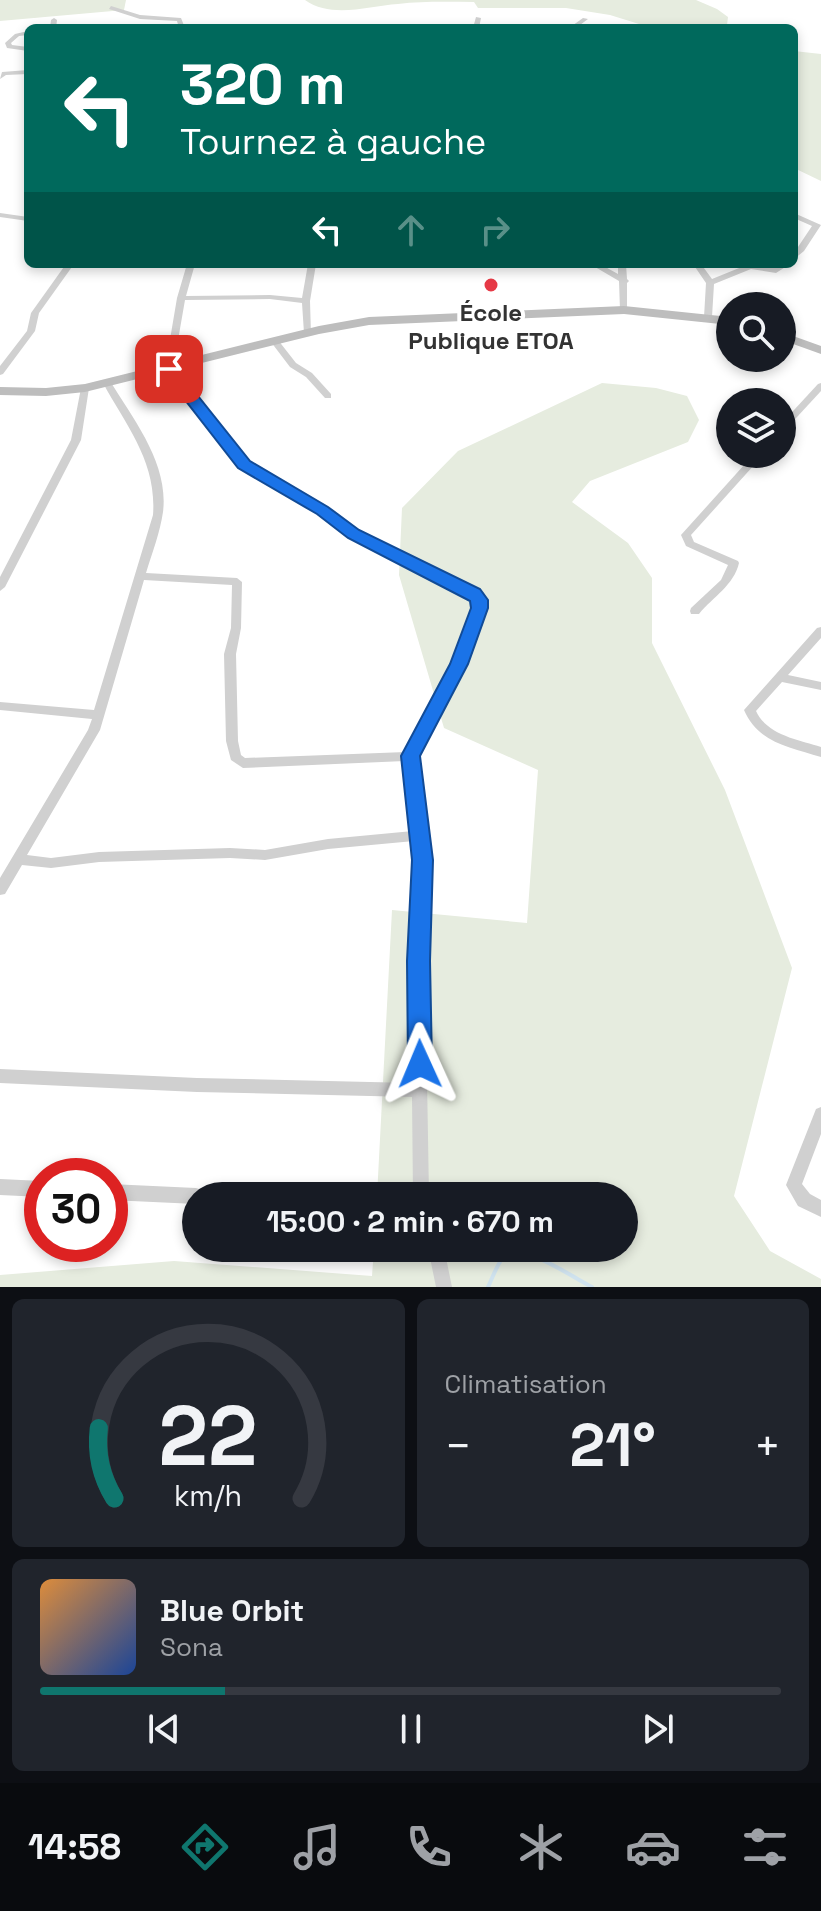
<!DOCTYPE html>
<html lang="fr">
<meta charset="utf-8">
<style>
body{margin:0;font-family:"Space Grotesk",sans-serif;background:#20242c;color:#f1f3f6;height:100vh;display:flex;flex-direction:column;font-size:30px;white-space:nowrap}
*{box-sizing:border-box;margin:0}
p{font-size:26px;color:#9ea1a6}
.icon{flex:none;width:44px;height:44px;fill:none;stroke:currentColor;stroke-width:2;stroke-linecap:round;stroke-linejoin:round}
.map{position:relative;height:1287px;overflow:hidden}
.details{display:flex;flex-direction:column;gap:12px;padding:12px;background:#0d0f14;flex:1}
.details>*{flex:none}
.hud{position:absolute;left:24px;top:24px;width:774px;height:244px;border-radius:12px;box-shadow:0 4px 12px #0003;background:#00695c;color:#fff;overflow:hidden}
.fabs{position:absolute;left:716px;top:292px;display:grid;gap:16px}
.fabs a{display:grid;place-items:center;width:80px;height:80px;border-radius:50%;background:#171b24;box-shadow:0 4px 12px #0003;font-size:40px}
.speed{position:absolute;left:24px;top:1158px;display:flex;gap:16px;font-size:40px;font-weight:700;text-align:center}
.speed>*{display:grid;place-content:center;width:104px;height:104px;border-radius:50%;background:#171b24;box-shadow:0 4px 12px #0003;line-height:1}
.speed .limit{border:12px solid #d22;background:#fff;color:#111}
.pin{position:absolute;display:grid;place-items:center;width:68px;height:68px;color:#fff;margin:-34px;border-radius:16px;box-shadow:0 4px 12px #0006}
.me{position:absolute;width:88px;margin:-44px;rotate:359deg;stroke-linejoin:round;filter:drop-shadow(0 0 6px #0008)}
.turn{display:flex;align-items:center;gap:28px;height:168px;padding:0 24px;font-size:36px}
.turn .icon{width:104px;height:104px;stroke-width:2.5}
.turn b{display:block;font-size:56px;line-height:68px}
.lanes{display:flex;align-items:center;height:76px;padding:0 24px;background:#0003;justify-content:center;gap:40px;direction:ltr}
.lanes .off{opacity:.35}
.big{font-size:60px;font-weight:700;line-height:1.1}
.details .widget{flex:1;display:flex;flex-direction:column;justify-content:center;gap:12px;min-width:0;padding:0 28px;border-radius:12px;background:#20242c}
.details .dial{align-items:center;gap:0}
.dial svg{height:208px;overflow:visible;fill:none;stroke:#363941;stroke-width:7;stroke-linecap:round;text-anchor:middle}
.dial text{fill:#f1f3f6;stroke:none}
.song{display:flex;align-items:center;gap:24px}
.cover{width:96px;height:96px;border-radius:12px;background:linear-gradient(135deg,hsl(30 70% 55%),hsl(220 70% 35%))}
.played{height:8px;border-radius:4px;background:linear-gradient(90deg,#0f766e 25%,#363941 25%)}
.keys{display:flex;justify-content:space-around;direction:ltr}
.heat{display:flex;justify-content:space-between;align-items:center;font-size:44px;direction:ltr}
.details .tiles{flex:1;display:grid;gap:12px;grid-template-columns:1fr 1fr}
.widget:last-child{grid-column:span 2}
.trip{position:absolute;left:182px;top:1182px;width:456px;height:80px;border-radius:40px;background:#171b24;box-shadow:0 4px 12px #0003;font-weight:700;line-height:80px;text-align:center}
.menu{display:flex;height:128px;justify-content:space-around;align-items:center;background:#090b0e;color:#9ea1a6}
.menu .icon{width:56px;height:56px}
.menu .on{color:#0f766e}
.menu b{font-size:36px;color:#f1f3f6}
.map>svg:first-child{display:block}
.green{fill:#e6ecdf}
.lines{fill:none;stroke-linecap:round;stroke-linejoin:round}
.stream{stroke:#cfe2ee;stroke-width:4}
.street{fill:#d0d0d0;fill-rule:evenodd}
.secondary{fill:#bdbdbd;fill-rule:evenodd}
.route{fill:#1a73e8;stroke:#114b97;stroke-width:2}
.poi-dot{fill:#e63946;stroke:#fff;stroke-width:3}
.labels{text-anchor:middle;dominant-baseline:central;stroke-width:8;stroke-linejoin:round;paint-order:stroke}
.far-poi-label{font-size:24px;font-weight:bold;fill:#333;stroke:#fff}
</style>
<div class="map">
<svg width="821" height="1287" viewBox="0 0 821 1287">
<rect width="100%" height="100%" fill="#fff"/>
<g class="green">
<polygon points="0,0 126,0 124,10 0,21"/>
<path d="M305,0H696L717,9L728,17L727,25L732,28H652L610,15L566,8H478L474,2C449,2 423,1 398,4C368,6 332,19 305,0Z"/>
<polygon points="794,51 821,54 821,181 794,168"/>
<polygon points="602,383 656,388 687,396 699,420 688,442 590,481 572,502 628,543 652,578 652,643 725,790 792,968 734,1196 770,1251 821,1279 821,1287 0,1287 0,1275 174,1261 372,1276 374,1248 624,1248 624,1196 377,1196 392,910 527,923 538,770 444,728 399,575 402,508 458,451"/>
</g>
<g class="lines">
<path class="stream" d="M488,1287C493,1277 498,1261 506,1254C521,1242 576,1279 592,1287"/>
<g class="street">
<polygon points="111,6 140,15 181,18 185,28 179,28 177,21 140,19 109,9"/>
<polygon points="476,17 481,18 479,28 473,28"/>
<polygon points="54,18 57,20 56,28 50,28 51,20"/>
<polygon points="583,18 588,19 576,28 569,28"/>
<polygon points="28,31 28,35 19,36 11,43 12,45 28,47 28,51 7,48 5,43 15,34"/>
<polygon points="28,70 28,74 6,75 0,79 2,72"/>
<polygon points="0,213 28,217 28,221 0,217"/>
<polygon points="794,213 821,225 804,251 794,259 794,253 812,226 794,218"/>
<polygon points="66,264 74,264 39,313 35,331 3,374 0,375 0,366 27,331 31,313"/>
<path d="M187,264H195L186,296L270,295L302,298L308,264H316L310,301L311,335H305L304,333L302,303L270,299L185,300L173,369L247,463L326,508L357,532L477,590L484,600L485,608L465,664L416,756L429,860L425,961L429,1196H413L412,1097L197,1092L0,1083V1069L197,1078L412,1083L411,961L417,860L414,841L328,849L265,860L230,858L99,862L51,868L22,865L5,894L0,895V878L88,730L92,719L0,710V702L94,710L153,515C157,462 127,427 103,383L104,381H110C134,420 169,464 163,512C160,533 152,553 146,573L237,578L242,582L241,628L236,654L238,741L241,755L245,758L406,752L453,664L475,608L474,601L469,596L349,536L320,512L241,467L165,369L177,298ZM144,580L232,585L231,628L224,654L226,741L231,760L243,768L405,761L413,831L328,839L265,850L230,848L99,852L51,858L27,855L100,730Z"/>
<polygon points="590,264 600,264 618,274 618,264 626,264 627,279 629,281 627,283 627,312 624,312 620,310 619,281"/>
<polygon points="693,264 701,264 712,279 749,264 775,268 781,264 790,264 776,273 751,269 714,284 712,317 708,319 704,317 706,283"/>
<polygon points="275,339 278,340 296,363 312,373 331,394 331,398 325,398 306,377 290,367 271,342"/>
<polygon points="821,383 821,391 785,430 782,431 782,423 818,384"/>
<polygon points="85,385 89,388 81,440 5,587 0,591 0,577 71,440 81,388"/>
<path d="M754,454H764L691,535L694,542L738,561L739,563C734,585 713,597 699,614H691L690,611L691,608L721,580L728,565L686,546L681,535Z"/>
<path d="M821,627V638L788,675L821,682V690L782,682L756,711C767,735 798,740 821,747V757C790,747 758,743 744,710L817,628Z"/>
<polygon points="821,1107 821,1134 802,1184 810,1194 821,1200 821,1217 798,1206 786,1185 816,1109"/>
<polygon points="0,1179 42,1181 42,1197 0,1195"/>
<polygon points="110,1184 196,1188 202,1190 204,1196 196,1196 196,1204 110,1200"/>
<polygon points="428,1248 444,1248 452,1287 436,1287"/>
</g>
<g class="secondary">
<polygon points="624,306 730,317 730,325 624,314 369,325 319,334 85,392 46,396 0,395 0,387 46,388 85,384 319,326 369,317"/>
<polygon points="782,332 821,346 821,354 782,340"/>
</g>
</g>
<polygon class="route" points="169,365 174,366 250,461 328,507 359,530 480,589 488,600 488,608 468,664 420,756 433,860 430,961 432,1064 429,1072 420,1075 412,1072 408,1064 407,961 412,860 401,756 450,664 471,608 470,601 348,538 317,514 238,468 161,369"/>
<circle class="poi-dot" cx="491" cy="285" r="8"/>
<g class="labels">
<g class="far-poi-label">
<text x="491" y="312">École<tspan x="491" dy="28">Publique ETOA</tspan></text>
</g>
</g>
</svg>
<div class="fabs">
<a><svg class="icon" aria-label="search" viewBox="0 0 24 24"><circle cx="10" cy="10" r="6"/><path d="M15 15l6 6"/></svg></a>
<a><svg class="icon" aria-label="layers" viewBox="0 0 24 24"><path d="M12 4l9 5-9 5-9-5zM3 14l9 5 9-5"/></svg></a>
</div>
<div class="speed"><div class="limit">30</div></div>
<div class="pin" style="left:169px;top:369px;background:#d93025"><svg class="icon" aria-label="arrive" viewBox="0 0 24 24"><path d="M6 21V4h12l-3 4 3 4H6"/></svg></div>
<svg class="me" style="left:420px;top:1064px" viewBox="-20 -20 40 40"><path d="M0-17L14 15 0 8-14 15z" fill="#1a73e8" stroke="#fff" stroke-width="4"/></svg>
<div class="trip">15:00 · 2 min · 670 m</div>
<div class="hud">
<div class="turn"><svg class="icon" aria-label="left" viewBox="0 0 24 24"><path d="M17 20v-9H6M10 6l-5 5 5 5"/></svg><div><b>320 m</b>Tournez à gauche</div></div>
<div class="lanes"><svg class="icon" aria-label="left" viewBox="0 0 24 24"><path d="M17 20v-9H6M10 6l-5 5 5 5"/></svg><svg class="icon off" aria-label="ahead" viewBox="0 0 24 24"><path d="M12 20V5M6 11l6-6 6 6"/></svg><svg class="icon off" aria-label="right" viewBox="0 0 24 24"><path d="M7 20v-9h11M14 6l5 5-5 5"/></svg></div>
</div>
</div>
<section class="details">
<div class="tiles">
<div class="widget dial"><svg viewBox="0 0 100 80">
<path d="M14 69A42 42 0 1 1 86 69"/>
<path d="M14 69A42 42 0 0 1 8 42" stroke="#0f766e"/>
<text x="50" y="56" font-size="32" font-weight="700">22</text>
<text x="50" y="72" font-size="11">km/h</text>
</svg></div>
<div class="widget"><p>Climatisation</p>
<div class="heat"><a>−</a><b class="big">21°</b><a>+</a></div>
</div>
<div class="widget">
<div class="song"><i class="cover"></i><div><b>Blue Orbit</b><p>Sona</p></div></div>
<div class="played"></div>
<div class="keys"><svg class="icon" aria-label="previous" viewBox="0 0 24 24"><path d="M18 5L8 12l10 7zM5 5v14"/></svg><svg class="icon" aria-label="pause" viewBox="0 0 24 24"><path d="M8 5v14M16 5v14"/></svg><svg class="icon" aria-label="next" viewBox="0 0 24 24"><path d="M6 5l10 7-10 7zM19 5v14"/></svg></div>
</div>
</div>
</section>
<nav class="menu">
<b>14:58</b>
<svg class="icon on" aria-label="directions" viewBox="0 0 24 24"><path d="M12 3l9 9-9 9-9-9zM9 14v-3h6M13 9l2 2-2 2"/></svg>
<svg class="icon" aria-label="music" viewBox="0 0 24 24"><path d="M9 18V5l10-2v13"/><circle cx="6" cy="18" r="3"/><circle cx="16" cy="16" r="3"/></svg>
<svg class="icon" aria-label="phone" viewBox="0 0 24 24"><path d="M5 4h4l2 5-3 2q2 4 5 5l2-3 5 2v4C11 20 4 13 5 4z"/></svg>
<svg class="icon" aria-label="climate" viewBox="0 0 24 24"><path d="M12 3v18M4 7l16 10M4 17L20 7"/></svg>
<svg class="icon" aria-label="car" viewBox="0 0 24 24"><path d="M5 17H2v-5l4-1 3-4h7l3 4 3 1v5h-3M9 17h6M6 11h13"/><circle cx="7" cy="17" r="2"/><circle cx="17" cy="17" r="2"/></svg>
<svg class="icon" aria-label="filters" viewBox="0 0 24 24"><path d="M4 7h16M4 17h16"/><circle cx="9" cy="7" r="2"/><circle cx="15" cy="17" r="2"/></svg>
</nav>
